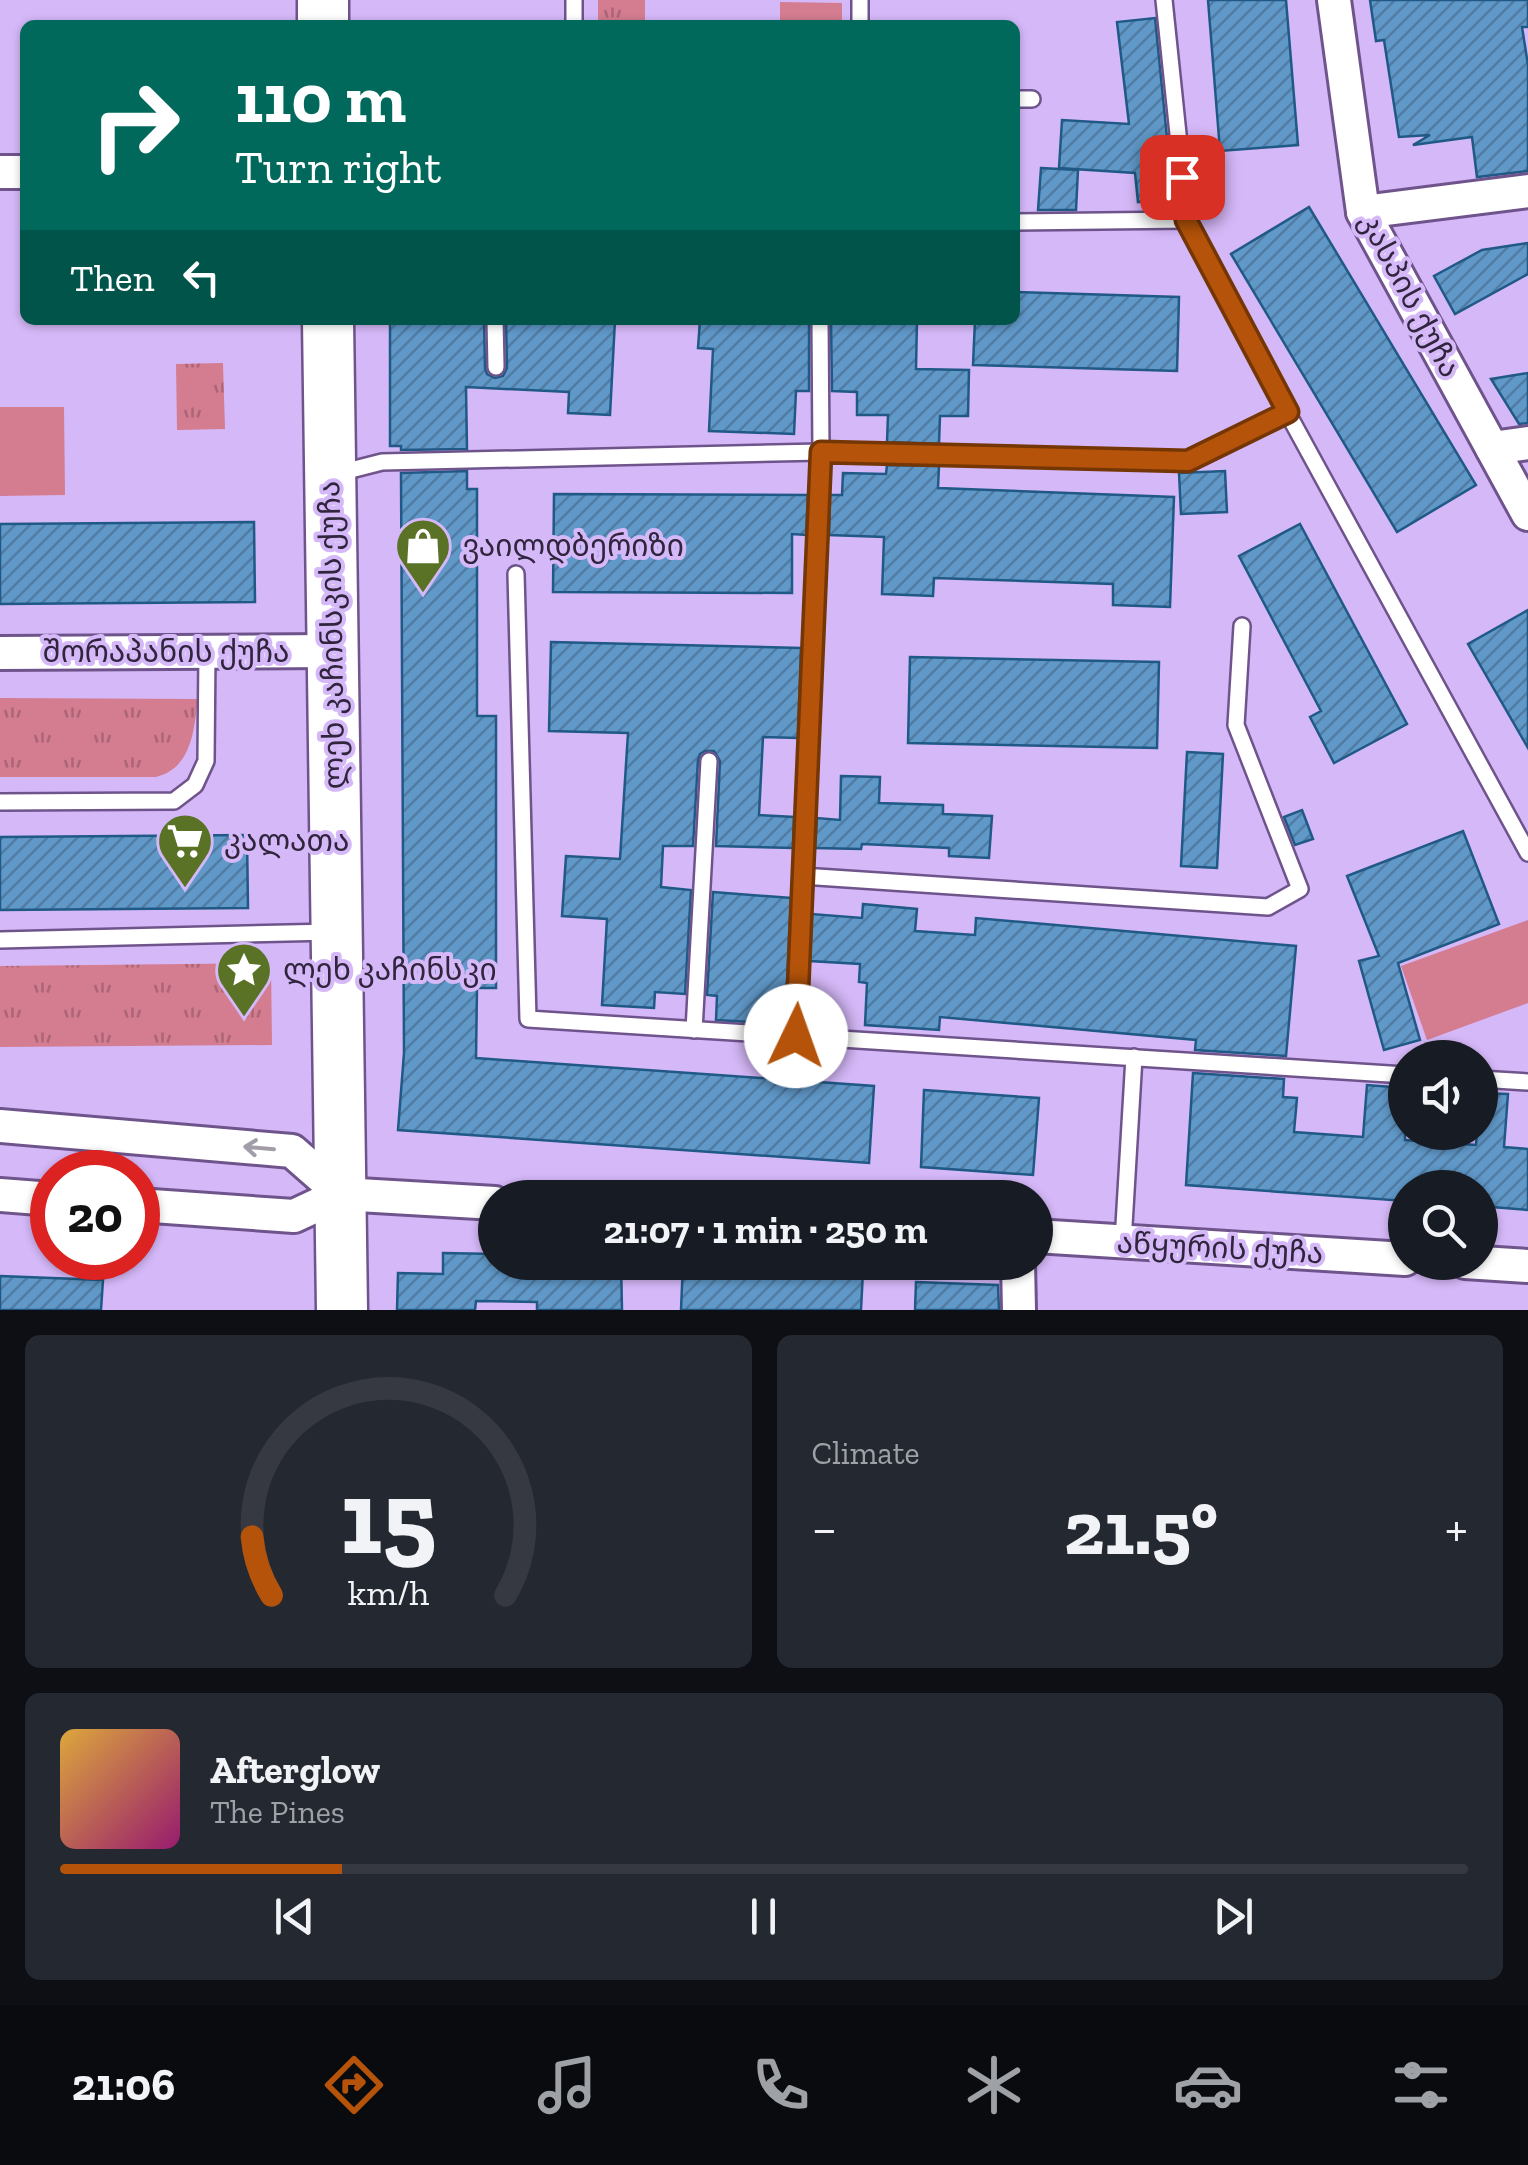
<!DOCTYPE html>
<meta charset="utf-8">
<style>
body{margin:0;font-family:"Zilla Slab","Noto Sans Georgian",serif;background:#242831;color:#f1f3f6;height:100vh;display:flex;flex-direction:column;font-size:38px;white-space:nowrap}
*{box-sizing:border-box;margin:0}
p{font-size:32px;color:#9ea1a6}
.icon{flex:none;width:55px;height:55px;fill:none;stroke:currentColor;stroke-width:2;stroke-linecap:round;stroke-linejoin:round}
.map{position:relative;height:1310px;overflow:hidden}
.details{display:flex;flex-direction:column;gap:25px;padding:25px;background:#0d0f14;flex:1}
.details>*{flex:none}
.top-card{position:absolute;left:20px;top:20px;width:1000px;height:305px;border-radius:15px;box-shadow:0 2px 8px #0004;background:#00695c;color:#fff;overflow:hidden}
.tools{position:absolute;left:1388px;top:1040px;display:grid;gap:20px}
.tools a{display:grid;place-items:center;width:110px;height:110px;border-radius:50%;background:#171b24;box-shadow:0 2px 8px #0004;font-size:50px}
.speed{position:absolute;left:30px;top:1150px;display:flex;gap:20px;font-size:50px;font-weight:700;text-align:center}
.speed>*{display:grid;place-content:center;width:130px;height:130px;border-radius:50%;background:#171b24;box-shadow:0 2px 8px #0004;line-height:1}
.speed .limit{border:15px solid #d22;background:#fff;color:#111}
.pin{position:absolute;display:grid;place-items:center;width:85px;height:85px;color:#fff;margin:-42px;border-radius:20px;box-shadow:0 5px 15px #0006}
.me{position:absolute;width:110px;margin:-55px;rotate:3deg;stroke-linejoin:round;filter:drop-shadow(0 0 8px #0008)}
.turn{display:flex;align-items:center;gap:35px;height:210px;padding:0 50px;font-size:45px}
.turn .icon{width:130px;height:130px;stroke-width:2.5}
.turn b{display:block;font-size:70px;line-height:85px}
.then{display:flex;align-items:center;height:95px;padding:0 50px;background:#0003;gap:20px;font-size:38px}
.big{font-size:75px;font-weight:700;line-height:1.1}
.details .card{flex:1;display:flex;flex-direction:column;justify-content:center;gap:15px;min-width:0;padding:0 35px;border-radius:15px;background:#242831}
.details .dial{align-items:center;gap:0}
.dial svg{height:260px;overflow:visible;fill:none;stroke:#363941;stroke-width:7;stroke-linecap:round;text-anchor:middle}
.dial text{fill:#f1f3f6;stroke:none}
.song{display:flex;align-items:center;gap:30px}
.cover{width:120px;height:120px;border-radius:15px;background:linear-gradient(135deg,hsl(40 70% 55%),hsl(320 70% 35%))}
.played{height:10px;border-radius:5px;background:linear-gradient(90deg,#b45309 20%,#363941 20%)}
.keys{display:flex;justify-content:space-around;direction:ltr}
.heat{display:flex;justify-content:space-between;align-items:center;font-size:55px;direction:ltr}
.details .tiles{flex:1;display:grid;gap:25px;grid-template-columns:1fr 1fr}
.card:last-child{grid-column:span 2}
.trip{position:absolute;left:478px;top:1180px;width:575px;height:100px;border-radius:50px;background:#171b24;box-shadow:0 2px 8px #0004;font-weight:700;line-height:100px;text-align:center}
.tab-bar{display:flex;height:160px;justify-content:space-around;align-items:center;background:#090b0e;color:#9ea1a6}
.tab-bar .icon{width:70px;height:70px}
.tab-bar .active{color:#b45309}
.tab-bar b{font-size:45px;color:#f1f3f6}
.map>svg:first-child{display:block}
.grass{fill:url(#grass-tufts)}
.pitch{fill:#d47c90}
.building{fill:url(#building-hatch);stroke:#205985;stroke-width:2.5}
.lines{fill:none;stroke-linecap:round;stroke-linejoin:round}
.service-casing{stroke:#6f548c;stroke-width:20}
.minor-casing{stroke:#6f548c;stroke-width:38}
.primary-casing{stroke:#6f548c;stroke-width:55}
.service{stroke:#fff;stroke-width:15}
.minor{stroke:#fff;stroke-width:32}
.primary{stroke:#fff;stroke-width:50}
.oneway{stroke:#a29da8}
.route-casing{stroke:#753606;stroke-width:25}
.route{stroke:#b45309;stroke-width:18}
.labels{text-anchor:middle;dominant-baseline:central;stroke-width:8;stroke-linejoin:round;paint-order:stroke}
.street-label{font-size:30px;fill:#30253d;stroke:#d5b8f8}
.poi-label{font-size:30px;fill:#30253d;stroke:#d5b8f8;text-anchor:start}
</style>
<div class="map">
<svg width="1528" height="1310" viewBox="0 0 1528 1310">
<defs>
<pattern id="grass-tufts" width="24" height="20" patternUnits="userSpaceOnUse" patternTransform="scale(2.5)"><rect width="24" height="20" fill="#d47c90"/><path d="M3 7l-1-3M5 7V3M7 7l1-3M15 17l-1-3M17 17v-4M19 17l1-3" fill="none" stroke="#ac6577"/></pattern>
<pattern id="building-hatch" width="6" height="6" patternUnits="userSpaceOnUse" patternTransform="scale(2.5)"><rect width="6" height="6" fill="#6098c8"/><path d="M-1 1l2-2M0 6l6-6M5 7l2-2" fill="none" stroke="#507ca4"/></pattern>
</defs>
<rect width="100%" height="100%" fill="#d5b8f8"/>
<g class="grass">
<rect x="598" y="0" width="47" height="25"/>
<polygon points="223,363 225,429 177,430 176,364"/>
<path d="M0,698L198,699C194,730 192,768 156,777H0Z"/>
<polygon points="271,963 272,1045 0,1047 0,966"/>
</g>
<g class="pitch">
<polygon points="780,2 842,3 842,25 780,25"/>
<polygon points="0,407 64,407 65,495 0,496"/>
<polygon points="1528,920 1528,1003 1427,1040 1401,966"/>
</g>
<g class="building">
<polygon points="1208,0 1286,0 1298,145 1220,151"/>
<polygon points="1370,0 1528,0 1528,27 1522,27 1528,65 1528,171 1477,177 1472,137 1413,145 1430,135 1399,137 1384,40 1376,41"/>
<polygon points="1155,18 1173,198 1138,202 1135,173 1059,168 1062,120 1129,124 1117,22"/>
<polygon points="1041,168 1078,170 1076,210 1038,210"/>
<polygon points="1309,207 1476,485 1397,532 1231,254"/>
<polygon points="1528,243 1528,274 1455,314 1434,276 1482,250"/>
<polygon points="1015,292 1179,297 1177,371 973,365 975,320 1015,320"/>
<polygon points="390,320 484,320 485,368 487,374 495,378 503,376 507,368 506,320 615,320 610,415 568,413 569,392 466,387 467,449 401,450 401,446 390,446"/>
<polygon points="700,320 809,320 809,391 796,391 794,434 709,431 713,349 698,348"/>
<polygon points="831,320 917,320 916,369 969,370 968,416 940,416 939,444 887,442 888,415 857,415 857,392 832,391"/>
<polygon points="1528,373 1528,423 1519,424 1491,379"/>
<polygon points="887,465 939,466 938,488 1174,497 1170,607 1113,605 1113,584 934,578 933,596 882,594 884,537 829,535 830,495 842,495 843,473 886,474"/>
<polygon points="467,471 467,489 477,489 477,716 496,716 496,988 477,988 476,1058 874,1086 869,1163 398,1130 404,1053 401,473"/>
<polygon points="1225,471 1227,512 1181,514 1179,473"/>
<polygon points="554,494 808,495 806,535 792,534 792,593 553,592"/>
<polygon points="254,522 255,602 0,604 0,524"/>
<polygon points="1300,524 1407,724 1334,763 1310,717 1321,711 1239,556"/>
<polygon points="1528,610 1528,748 1468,644"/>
<polygon points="551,642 801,648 798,738 763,737 759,815 794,817 793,848 716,846 720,761 714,751 705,751 700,754 698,760 693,846 663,846 661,887 691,890 685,994 655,992 654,1008 602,1005 607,919 562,916 566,856 620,859 628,733 549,731"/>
<polygon points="910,657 1159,662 1157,748 908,743"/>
<polygon points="1187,752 1223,754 1217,868 1181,866"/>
<polygon points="841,776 880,777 879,803 943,805 943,814 992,816 989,858 949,856 949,848 862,844 861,849 815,848 817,818 840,820"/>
<polygon points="1302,810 1313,839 1295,845 1284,817"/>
<polygon points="1463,831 1499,924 1398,963 1420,1040 1384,1050 1359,961 1379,956 1347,876"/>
<polygon points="247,835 248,908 0,910 0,837"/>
<polygon points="713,892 791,898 785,1024 716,1020 717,996 707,995"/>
<polygon points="863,904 917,909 915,931 975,935 976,918 1296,946 1286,1056 1195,1050 1196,1040 940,1017 939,1030 865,1025 867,983 859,982 860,964 810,961 812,914 862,918"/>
<polygon points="1193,1073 1284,1079 1283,1097 1297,1098 1294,1132 1363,1137 1367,1085 1405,1088 1405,1140 1476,1145 1477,1132 1480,1132 1480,1093 1508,1094 1504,1147 1528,1149 1528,1210 1480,1206 1480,1188 1405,1188 1405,1201 1186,1185"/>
<polygon points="924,1090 1039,1098 1033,1175 921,1167"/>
<polygon points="443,1253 495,1254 495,1262 621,1262 622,1310 537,1310 537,1302 476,1301 475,1310 397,1310 398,1273 443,1274"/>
<polygon points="683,1262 743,1262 863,1271 861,1310 681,1310"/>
<polygon points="0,1276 103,1280 101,1310 0,1310"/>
<polygon points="916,1282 998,1285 999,1310 915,1310"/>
</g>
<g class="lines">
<g class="service-casing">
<g id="service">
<polyline points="574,0 574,25"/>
<polyline points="860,0 860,25"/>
<polyline points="1164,0 1187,220 1287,412 1528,853"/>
<polyline points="1015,99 1032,99"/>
<polyline points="1015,222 1187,220"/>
<polyline points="495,320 496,367"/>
<polyline points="335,474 382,462 821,452 1188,461 1287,412"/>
<polyline points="516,574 528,1019 1405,1075"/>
<polyline points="0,802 174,801 195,785 206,761 207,652"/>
<polyline points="802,876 1268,907 1300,889 1236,725 1242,626"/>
<polyline points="0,940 331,932"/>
<polyline points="694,1030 709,761"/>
<polyline points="796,1036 821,452 820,320"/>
<polyline points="1480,1079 1528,1082"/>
<polyline points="1123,1242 1134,1057"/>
</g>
</g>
<g class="minor-casing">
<g id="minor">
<polyline points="1334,0 1363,212 1528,514"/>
<polyline points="0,172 25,172"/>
<polyline points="1363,212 1528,191"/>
<polyline points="1492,448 1528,443"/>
<polyline points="0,653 332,651"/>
<polyline points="0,1126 292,1151 341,1194"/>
<polyline points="0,1195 52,1199"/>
<polyline points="138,1205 294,1216 341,1194 495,1203"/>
<polyline points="1035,1236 1405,1259"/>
<polyline points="1018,1262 1019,1310"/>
<polyline points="1465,1262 1528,1266"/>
</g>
</g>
<g class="primary-casing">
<g id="primary">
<polyline points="323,0 323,25"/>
<polyline points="328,320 342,1310"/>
</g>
</g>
<use href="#service" class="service"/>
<use href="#minor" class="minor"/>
<use href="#primary" class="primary"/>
</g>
<defs><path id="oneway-shaft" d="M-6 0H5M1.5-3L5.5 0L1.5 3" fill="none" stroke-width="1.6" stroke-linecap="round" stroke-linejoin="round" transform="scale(2.5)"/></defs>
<use class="oneway" href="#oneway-shaft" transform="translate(259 1148) rotate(-175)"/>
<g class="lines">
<g class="route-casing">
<polyline id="route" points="796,1036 821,452 1188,461 1288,412 1186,220 1182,177"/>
</g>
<use href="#route" class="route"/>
</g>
<defs>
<g id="shop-pin" transform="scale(2.875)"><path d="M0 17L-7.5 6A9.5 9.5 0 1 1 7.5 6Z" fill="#597225" stroke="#d5b8f8"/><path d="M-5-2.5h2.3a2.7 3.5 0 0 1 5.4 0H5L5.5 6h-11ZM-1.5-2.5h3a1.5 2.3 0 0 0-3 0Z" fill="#fff"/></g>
<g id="supermarket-pin" transform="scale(2.875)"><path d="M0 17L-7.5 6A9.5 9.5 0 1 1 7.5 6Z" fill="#597225" stroke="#d5b8f8"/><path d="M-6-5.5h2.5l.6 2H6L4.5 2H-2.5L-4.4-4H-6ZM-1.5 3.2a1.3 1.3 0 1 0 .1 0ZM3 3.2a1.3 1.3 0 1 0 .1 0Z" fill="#fff"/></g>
<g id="sight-pin" transform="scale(2.875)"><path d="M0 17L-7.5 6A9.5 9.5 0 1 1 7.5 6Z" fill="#597225" stroke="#d5b8f8"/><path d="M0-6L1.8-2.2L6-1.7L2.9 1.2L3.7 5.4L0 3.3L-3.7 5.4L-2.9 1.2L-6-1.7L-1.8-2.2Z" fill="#fff"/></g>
</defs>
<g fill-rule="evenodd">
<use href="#shop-pin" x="423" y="546"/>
<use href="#supermarket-pin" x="185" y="841"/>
<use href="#sight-pin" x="244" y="970"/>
</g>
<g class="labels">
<g class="street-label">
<text transform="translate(1410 295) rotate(62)">კასპის ქუჩა</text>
<text transform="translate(332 635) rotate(-91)">ლეხ კაჩინსკის ქუჩა</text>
<text x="166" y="652">შორაპანის ქუჩა</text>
<text transform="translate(1220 1248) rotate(3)">აწყურის ქუჩა</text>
</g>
<g class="poi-label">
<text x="462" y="546">ვაილდბერიზი</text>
<text x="224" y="841">კალათა</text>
<text x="283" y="970">ლეხ კაჩინსკი</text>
</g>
</g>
</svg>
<div class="tools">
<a><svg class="icon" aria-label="sound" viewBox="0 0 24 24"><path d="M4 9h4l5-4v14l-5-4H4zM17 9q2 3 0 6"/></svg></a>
<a><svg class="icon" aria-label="search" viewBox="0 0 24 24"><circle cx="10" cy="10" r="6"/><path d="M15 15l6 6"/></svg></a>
</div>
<div class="speed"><div class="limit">20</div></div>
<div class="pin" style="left:1182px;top:177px;background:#d93025"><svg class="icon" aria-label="arrive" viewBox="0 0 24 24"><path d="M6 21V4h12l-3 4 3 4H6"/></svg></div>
<svg class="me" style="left:796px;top:1036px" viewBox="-20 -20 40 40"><circle r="19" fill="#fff"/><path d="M0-13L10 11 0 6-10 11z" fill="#b45309"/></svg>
<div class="trip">21:07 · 1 min · 250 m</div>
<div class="top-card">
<div class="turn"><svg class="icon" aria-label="right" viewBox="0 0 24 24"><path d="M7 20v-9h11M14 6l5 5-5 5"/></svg><div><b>110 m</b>Turn right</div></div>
<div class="then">Then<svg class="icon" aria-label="left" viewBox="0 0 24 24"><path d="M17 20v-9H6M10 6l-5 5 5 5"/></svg></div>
</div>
</div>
<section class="details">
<div class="tiles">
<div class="card dial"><svg viewBox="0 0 100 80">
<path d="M14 69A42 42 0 1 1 86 69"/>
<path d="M14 69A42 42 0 0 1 8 51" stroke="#b45309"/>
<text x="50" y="56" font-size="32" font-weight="700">15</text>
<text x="50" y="72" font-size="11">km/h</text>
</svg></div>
<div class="card"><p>Climate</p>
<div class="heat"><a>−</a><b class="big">21.5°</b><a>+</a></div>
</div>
<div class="card">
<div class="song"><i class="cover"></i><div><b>Afterglow</b><p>The Pines</p></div></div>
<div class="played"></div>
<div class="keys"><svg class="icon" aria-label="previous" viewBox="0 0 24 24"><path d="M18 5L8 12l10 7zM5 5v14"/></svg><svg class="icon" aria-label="pause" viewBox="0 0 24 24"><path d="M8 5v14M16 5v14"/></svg><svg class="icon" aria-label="next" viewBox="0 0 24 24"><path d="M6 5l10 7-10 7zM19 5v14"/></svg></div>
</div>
</div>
</section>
<nav class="tab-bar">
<b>21:06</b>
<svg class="icon active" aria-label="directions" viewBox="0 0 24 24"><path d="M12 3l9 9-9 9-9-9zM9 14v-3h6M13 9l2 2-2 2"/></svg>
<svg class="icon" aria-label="music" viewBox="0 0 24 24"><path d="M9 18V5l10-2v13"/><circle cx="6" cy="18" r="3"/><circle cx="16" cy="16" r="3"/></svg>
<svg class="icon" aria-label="phone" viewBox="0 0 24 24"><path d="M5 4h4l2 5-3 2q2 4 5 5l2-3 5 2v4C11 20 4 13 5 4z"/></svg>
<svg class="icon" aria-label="climate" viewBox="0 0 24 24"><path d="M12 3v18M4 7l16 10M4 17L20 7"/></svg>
<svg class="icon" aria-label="car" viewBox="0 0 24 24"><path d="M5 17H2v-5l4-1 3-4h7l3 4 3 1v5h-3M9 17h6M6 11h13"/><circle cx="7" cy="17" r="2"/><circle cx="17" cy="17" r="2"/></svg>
<svg class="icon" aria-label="filters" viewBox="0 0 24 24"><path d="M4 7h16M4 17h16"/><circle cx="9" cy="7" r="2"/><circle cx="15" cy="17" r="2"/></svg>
</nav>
